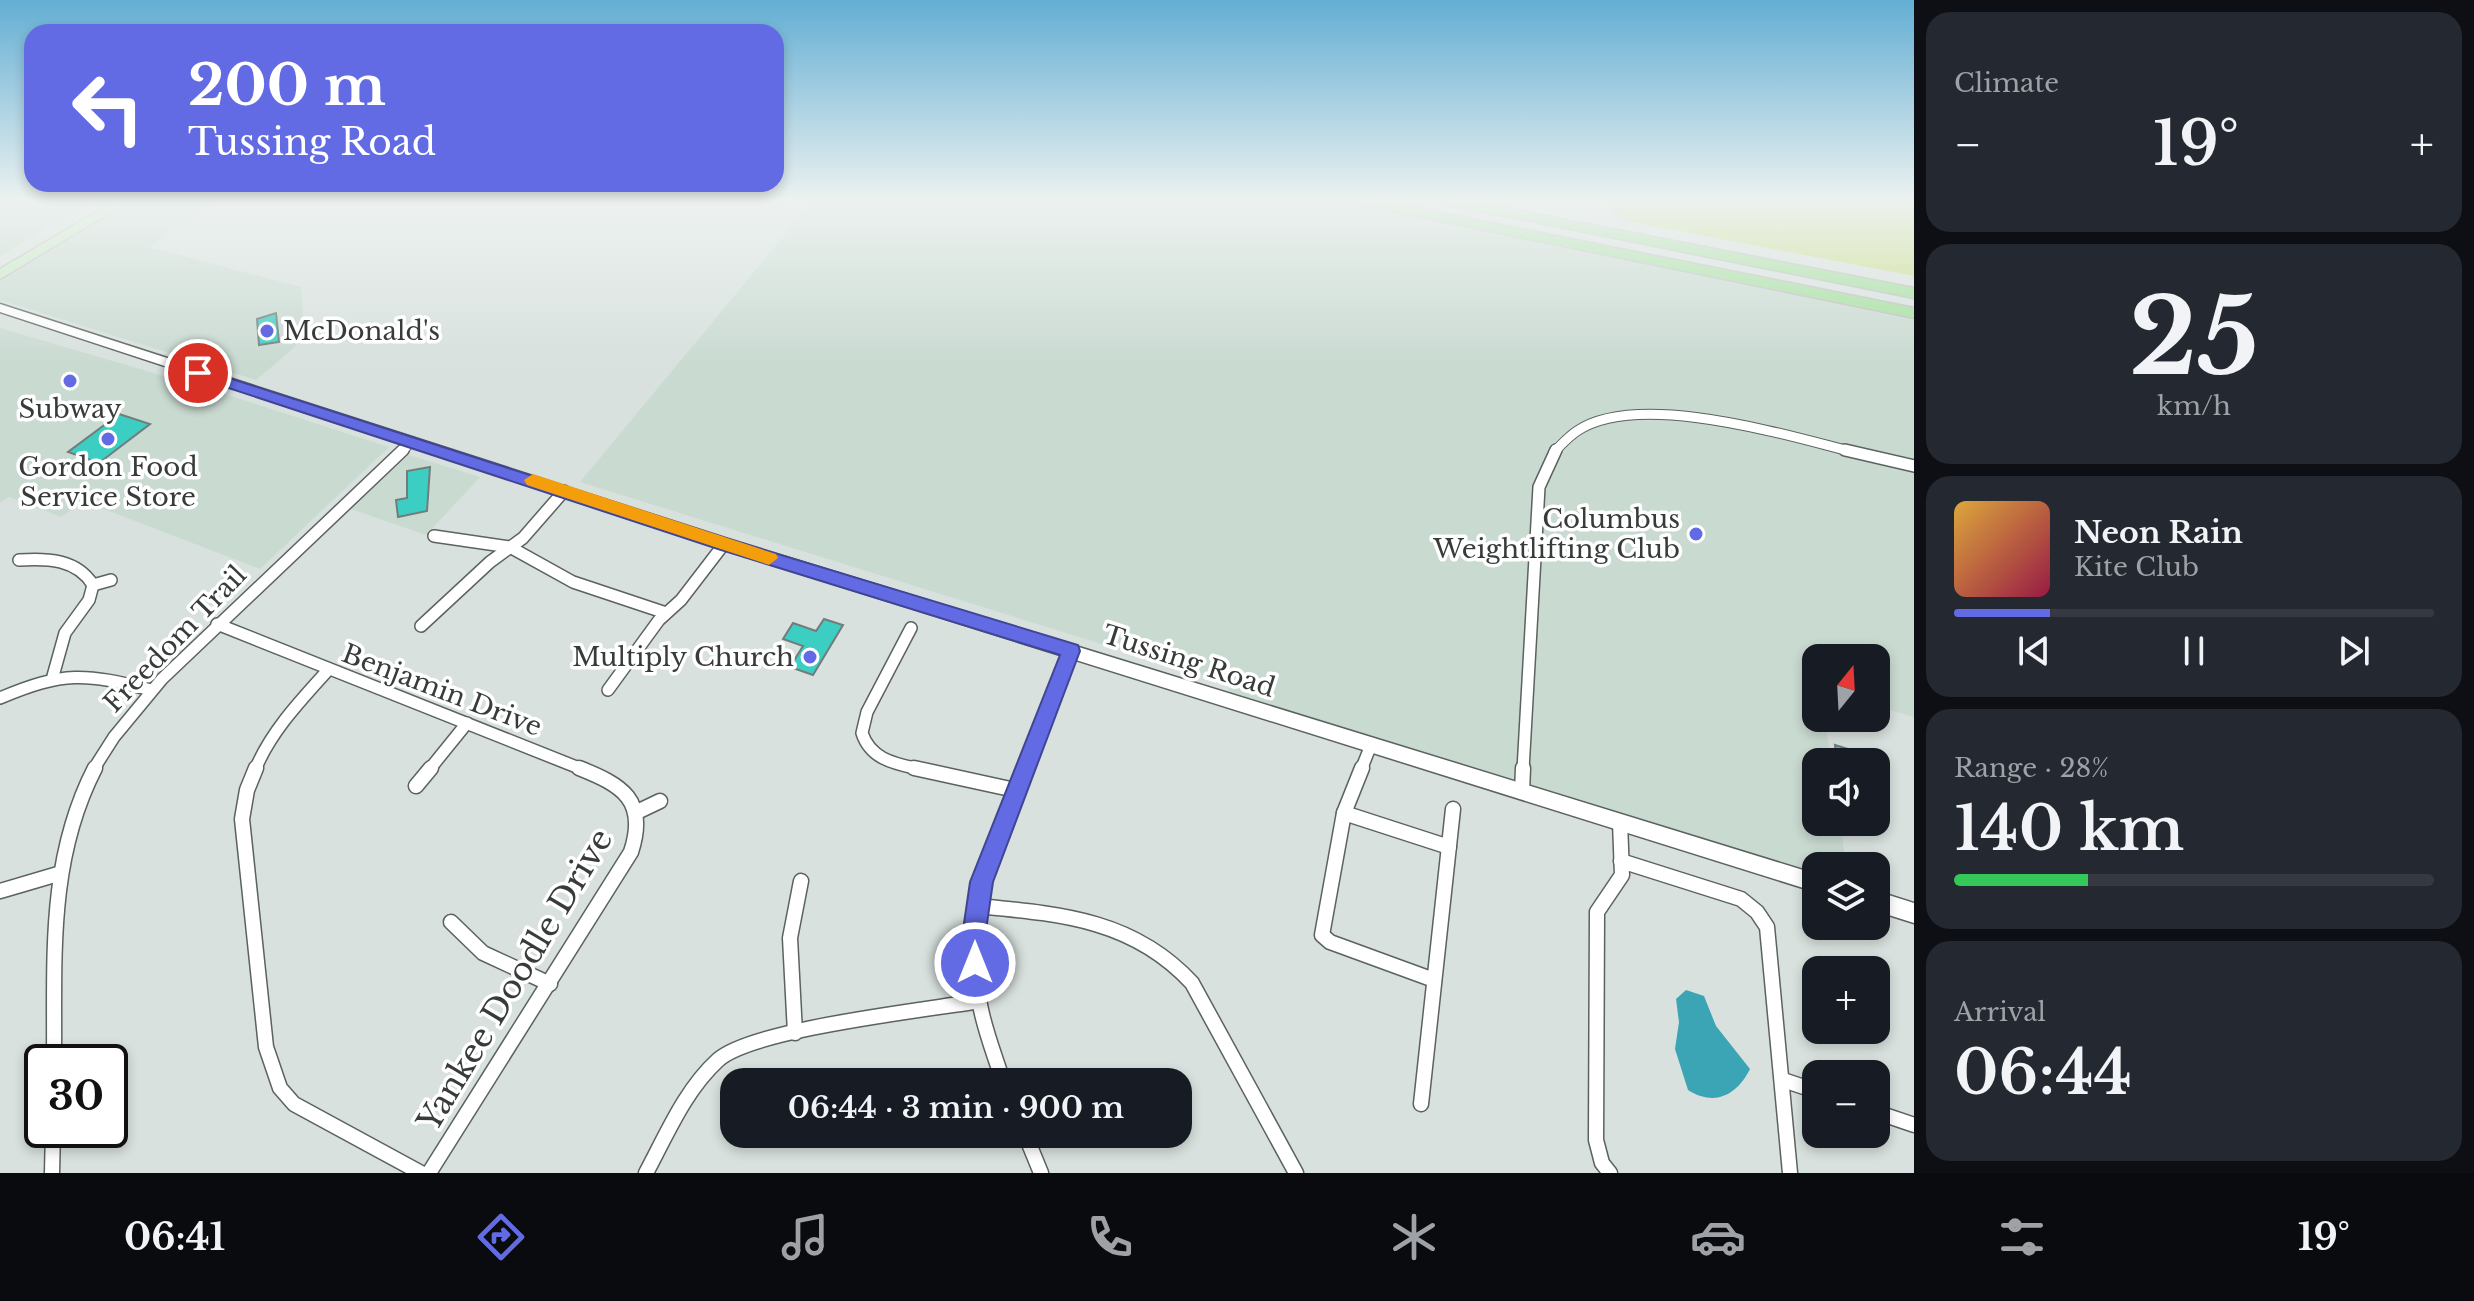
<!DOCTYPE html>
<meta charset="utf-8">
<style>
body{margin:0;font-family:"Libre Baskerville",serif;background:#242831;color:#f1f3f6;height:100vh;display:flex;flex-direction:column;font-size:30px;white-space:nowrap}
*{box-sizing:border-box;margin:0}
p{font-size:26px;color:#9ea1a6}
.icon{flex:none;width:44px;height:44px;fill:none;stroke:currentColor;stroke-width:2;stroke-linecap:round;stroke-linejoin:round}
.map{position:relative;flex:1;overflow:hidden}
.drawer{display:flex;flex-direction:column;gap:12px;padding:12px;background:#0d0f14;width:560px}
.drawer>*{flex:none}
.top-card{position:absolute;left:24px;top:24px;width:760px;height:168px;border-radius:24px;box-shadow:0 4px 12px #0003;background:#626be3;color:#fff;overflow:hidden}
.needle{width:52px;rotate:18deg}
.buttons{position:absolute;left:1802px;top:644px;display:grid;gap:16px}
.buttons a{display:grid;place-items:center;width:88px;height:88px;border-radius:16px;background:#171b24;box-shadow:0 4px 12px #0003;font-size:40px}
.speed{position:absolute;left:24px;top:1044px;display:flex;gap:16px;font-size:40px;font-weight:700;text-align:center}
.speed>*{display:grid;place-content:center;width:104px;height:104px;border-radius:50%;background:#171b24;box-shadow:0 4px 12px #0003;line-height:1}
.speed .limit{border:4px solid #111;border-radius:12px;background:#fff;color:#111}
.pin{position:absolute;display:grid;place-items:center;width:68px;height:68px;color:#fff;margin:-34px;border:4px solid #fff;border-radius:50%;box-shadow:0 2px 8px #0007}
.me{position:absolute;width:88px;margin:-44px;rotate:0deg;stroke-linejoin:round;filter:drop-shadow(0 0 6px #0008)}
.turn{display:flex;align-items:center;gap:28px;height:168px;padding:0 32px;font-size:36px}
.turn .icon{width:104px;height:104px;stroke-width:2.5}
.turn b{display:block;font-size:56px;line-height:68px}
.big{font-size:60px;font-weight:600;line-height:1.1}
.drawer .tile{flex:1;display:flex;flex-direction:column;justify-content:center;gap:12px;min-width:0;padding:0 28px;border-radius:24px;background:#242831}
.drawer .dial{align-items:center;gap:0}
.dial b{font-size:104px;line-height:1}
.song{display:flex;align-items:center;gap:24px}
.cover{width:96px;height:96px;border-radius:12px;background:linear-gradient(135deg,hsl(40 70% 55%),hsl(340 70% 35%))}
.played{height:8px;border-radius:4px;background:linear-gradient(90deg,#626be3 20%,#363941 20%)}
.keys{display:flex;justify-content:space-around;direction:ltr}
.heat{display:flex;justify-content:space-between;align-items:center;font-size:44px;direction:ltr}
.charge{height:12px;border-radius:6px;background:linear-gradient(90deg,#34c759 28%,#363941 0)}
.trip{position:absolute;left:720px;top:1068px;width:472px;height:80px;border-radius:24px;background:#171b24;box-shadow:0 4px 12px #0003;font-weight:600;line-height:80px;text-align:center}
.tabs{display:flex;height:128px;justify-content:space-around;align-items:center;background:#090b0e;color:#9ea1a6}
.tabs .icon{width:56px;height:56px}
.tabs .current{color:#626be3}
.tabs b{font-size:36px;color:#f1f3f6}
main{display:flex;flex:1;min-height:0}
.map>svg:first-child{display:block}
.built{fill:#c9dad1}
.green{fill:#c9dd81}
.water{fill:#3ba5b5}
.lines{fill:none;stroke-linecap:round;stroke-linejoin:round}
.stream{stroke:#3ba5b5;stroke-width:2}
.building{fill:#3ccec2;stroke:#737c7b;stroke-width:2}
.minor-far2-casing{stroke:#5b625f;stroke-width:11}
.minor-far1-casing{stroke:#5b625f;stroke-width:14}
.minor-casing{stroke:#5b625f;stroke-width:17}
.secondary-casing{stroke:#5b625f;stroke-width:3}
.primary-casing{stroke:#bbbcbc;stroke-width:3}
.motorway-casing{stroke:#bbbcbc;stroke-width:3}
.minor-far2{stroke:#fff;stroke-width:9}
.minor-far1{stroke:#fff;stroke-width:11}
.minor{stroke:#fff;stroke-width:14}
.secondary{fill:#fff;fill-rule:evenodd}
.primary{fill:#c7ecc1;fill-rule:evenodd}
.motorway{fill:#a1df98;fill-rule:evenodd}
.route{fill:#626be3;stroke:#404694;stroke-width:2}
.slow{fill:#f59e0b}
.poi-dot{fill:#626be3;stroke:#fff;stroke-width:3}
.labels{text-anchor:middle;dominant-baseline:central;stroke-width:7;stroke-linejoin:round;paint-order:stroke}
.poi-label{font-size:26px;fill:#373b39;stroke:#fff}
.street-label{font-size:26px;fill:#373b39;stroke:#fff}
.near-street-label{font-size:32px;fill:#373b39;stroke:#fff}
</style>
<main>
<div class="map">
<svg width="1914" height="1173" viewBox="0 0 1914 1173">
<rect width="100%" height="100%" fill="#d8e1dd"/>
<g class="built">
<polygon points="0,201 93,201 0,256"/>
<polygon points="130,201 216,201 149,247 301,287 304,330 295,347 256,380 0,300 0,279"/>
<polygon points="813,201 1337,201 1914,320 1914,717 1876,706 1876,658 1816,658 1816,718 1825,718 1831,762 1816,762 1816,822 1840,822 1846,866 1816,866 1816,875 1228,695 1230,684 580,482"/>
<polygon points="0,328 215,391 389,447 260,569 83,501 61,517 9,497 0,503"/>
<polygon points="409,455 480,477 426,535 351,509"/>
</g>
<polygon class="green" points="1610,201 1914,201 1914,276 1627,221 1614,214"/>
<path class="water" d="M1686,990L1704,996L1716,1026L1750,1069C1737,1095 1715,1107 1688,1090L1675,1049L1679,1022L1676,999Z"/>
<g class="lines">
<polyline class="stream" points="0,204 7,201"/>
</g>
<g class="building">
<polygon points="276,313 279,342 259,345 257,319"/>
<polygon points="119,414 150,424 99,463 68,452"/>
<polygon points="430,467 427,511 398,517 396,500 407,498 407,471"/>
<polygon points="824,619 843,625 813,675 790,667 803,646 783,639 793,623 816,631"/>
<polygon points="1835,745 1861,753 1863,762 1837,762"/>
</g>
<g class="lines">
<g class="minor-far2-casing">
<g id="minor-far2">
<polyline points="401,452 411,442"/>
<path d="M1554,452C1561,445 1568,437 1577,431C1638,390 1785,435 1853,452"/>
</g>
</g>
<g class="minor-far1-casing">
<g id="minor-far1">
<polyline points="1845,450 1914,466"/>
<polyline points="434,536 510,547 573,582 666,613"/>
<path d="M19,560C47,558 77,559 93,585L89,600L65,633L53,676"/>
<polyline points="93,585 111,580"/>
<polyline points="217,624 584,770"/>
<polyline points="421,626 490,562 523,538 564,491"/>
<path d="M911,628L867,712L862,733C871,761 898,764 923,770"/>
<polyline points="608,690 659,620 681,600 724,544"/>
<path d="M0,698C64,671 85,673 151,690"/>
<polyline points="93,770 114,737 162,679 403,450"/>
<path d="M255,770C271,731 301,700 329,669"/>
<polyline points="429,770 467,723"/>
<polyline points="1023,770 1071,651"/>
<polyline points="1361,770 1371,745"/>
<polyline points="1523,770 1539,487 1556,450"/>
</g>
</g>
<g class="minor-casing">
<g id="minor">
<polyline points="256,768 247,790 242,819 266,1047 280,1088 294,1104 421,1173"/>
<polyline points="914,768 1015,790"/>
<polyline points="1362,768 1344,813 1322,935 1330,942 1434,980"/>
<polyline points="416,786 431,768"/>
<polyline points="1522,792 1523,768"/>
<polyline points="637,812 660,801"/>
<polyline points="1344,813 1449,847"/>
<polyline points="1621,861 1741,899 1757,912 1767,927 1790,1173"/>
<polyline points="0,891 58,874"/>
<path d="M977,906C1060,914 1133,919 1192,983L1296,1173"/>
<polyline points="451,922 483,953 550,984"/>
<polyline points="795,1033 790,938 801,881"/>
<path d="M54,1062C55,960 47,861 95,768"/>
<polyline points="1783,1080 1816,1091"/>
<path d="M1003,1082C995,1055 983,1027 979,999C965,909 992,849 1024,768"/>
<polyline points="1421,1104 1453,809"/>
<polyline points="1876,1112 1914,1125"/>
<polyline points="1025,1134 1041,1173"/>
<polyline points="52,1173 53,1130"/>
<path d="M429,1173L631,852C648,800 622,785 579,768"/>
<path d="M646,1173C667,1134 685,1090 718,1060C752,1029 926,1010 979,1001"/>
<polyline points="1610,1173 1602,1163 1596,1140 1597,912 1622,875 1620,822"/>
</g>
</g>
<g class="secondary-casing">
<g id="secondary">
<polygon points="0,304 728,539 1816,874 1816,892 719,548 0,312"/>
<polygon points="1876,891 1914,903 1914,923 1876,911"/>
</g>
</g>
<g class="primary-casing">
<polygon id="primary" points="115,201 129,201 0,279 0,269"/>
</g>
<g class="motorway-casing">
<g id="motorway">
<polygon points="1356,201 1382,201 1914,308 1914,318 1363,205"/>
<polygon points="1443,201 1469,201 1914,288 1914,298 1450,205"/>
</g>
</g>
<use href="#minor-far2" class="minor-far2"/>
<use href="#minor-far1" class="minor-far1"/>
<use href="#minor" class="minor"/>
<use href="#secondary" class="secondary"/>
<use href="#primary" class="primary"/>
<use href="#motorway" class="motorway"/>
</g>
<linearGradient id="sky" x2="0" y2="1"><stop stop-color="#63aed4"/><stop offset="0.55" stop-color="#edf2f0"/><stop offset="1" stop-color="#edf2f0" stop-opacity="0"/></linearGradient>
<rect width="1914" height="365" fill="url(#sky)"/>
<polygon class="route" points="198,368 728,539 1078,645 1080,651 993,882 986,930 987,963 983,971 975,975 967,971 963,963 963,930 970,882 1060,655 718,549 192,376 192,369"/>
<polygon class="slow" points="533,474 776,554 778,558 769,565 527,485 524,480"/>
<g class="poi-dot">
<circle cx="267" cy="331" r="8"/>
<circle cx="70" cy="381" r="8"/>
<circle cx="108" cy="439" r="8"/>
<circle cx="1696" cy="534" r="8"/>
<circle cx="810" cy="657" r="8"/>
</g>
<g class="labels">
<g class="poi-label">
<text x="283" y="331" text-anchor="start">McDonald's</text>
<text x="70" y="409">Subway</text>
<text x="108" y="467">Gordon Food<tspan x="108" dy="30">Service Store</tspan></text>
<text x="1680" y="519" text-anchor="end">Columbus<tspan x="1680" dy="30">Weightlifting Club</tspan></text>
<text x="794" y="657" text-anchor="end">Multiply Church</text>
</g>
<g class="street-label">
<text transform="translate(175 639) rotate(-46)">Freedom Trail</text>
<text transform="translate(1189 661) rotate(18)">Tussing Road</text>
<text transform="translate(442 690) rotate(21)">Benjamin Drive</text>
</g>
<g class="near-street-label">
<text transform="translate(515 980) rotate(-59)">Yankee Doodle Drive</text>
</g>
</g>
</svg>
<div class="buttons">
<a><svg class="needle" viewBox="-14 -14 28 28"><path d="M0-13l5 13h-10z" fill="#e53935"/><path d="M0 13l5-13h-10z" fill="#9ea1a6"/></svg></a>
<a><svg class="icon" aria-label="sound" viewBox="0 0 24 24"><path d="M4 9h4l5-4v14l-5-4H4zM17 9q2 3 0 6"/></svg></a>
<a><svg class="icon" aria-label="layers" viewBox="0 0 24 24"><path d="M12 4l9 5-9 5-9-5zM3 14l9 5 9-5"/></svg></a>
<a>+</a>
<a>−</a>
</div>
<div class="speed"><div class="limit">30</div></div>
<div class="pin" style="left:198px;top:373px;background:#d93025"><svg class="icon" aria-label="arrive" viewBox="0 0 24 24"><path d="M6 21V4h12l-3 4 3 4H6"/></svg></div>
<svg class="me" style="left:975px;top:963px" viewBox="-20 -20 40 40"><circle r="17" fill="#626be3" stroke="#fff" stroke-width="3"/><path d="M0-11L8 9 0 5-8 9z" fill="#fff"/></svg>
<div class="trip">06:44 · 3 min · 900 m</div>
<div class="top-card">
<div class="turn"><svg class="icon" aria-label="left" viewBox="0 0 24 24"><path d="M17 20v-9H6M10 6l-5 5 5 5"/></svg><div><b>200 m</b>Tussing Road</div></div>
</div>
</div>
<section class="drawer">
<div class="tile"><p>Climate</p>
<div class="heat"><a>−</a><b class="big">19°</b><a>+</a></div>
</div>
<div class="tile dial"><b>25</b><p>km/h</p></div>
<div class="tile">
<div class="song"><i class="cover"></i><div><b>Neon Rain</b><p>Kite Club</p></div></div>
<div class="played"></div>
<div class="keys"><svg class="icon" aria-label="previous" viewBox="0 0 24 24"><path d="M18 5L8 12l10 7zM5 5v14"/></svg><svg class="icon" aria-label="pause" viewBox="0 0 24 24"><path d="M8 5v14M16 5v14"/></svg><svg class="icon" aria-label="next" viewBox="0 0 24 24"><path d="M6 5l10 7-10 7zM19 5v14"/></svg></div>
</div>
<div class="tile"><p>Range · 28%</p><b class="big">140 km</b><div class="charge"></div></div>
<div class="tile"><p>Arrival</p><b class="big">06:44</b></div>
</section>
</main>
<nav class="tabs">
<b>06:41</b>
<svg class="icon current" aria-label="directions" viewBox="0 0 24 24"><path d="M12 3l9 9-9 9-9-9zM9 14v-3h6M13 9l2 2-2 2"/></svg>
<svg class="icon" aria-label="music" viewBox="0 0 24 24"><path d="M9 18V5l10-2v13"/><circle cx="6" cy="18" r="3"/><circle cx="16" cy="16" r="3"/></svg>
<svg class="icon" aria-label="phone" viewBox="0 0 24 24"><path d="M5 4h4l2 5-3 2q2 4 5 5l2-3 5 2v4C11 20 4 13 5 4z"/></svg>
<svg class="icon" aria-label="climate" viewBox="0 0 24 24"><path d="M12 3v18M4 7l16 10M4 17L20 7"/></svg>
<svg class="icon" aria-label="car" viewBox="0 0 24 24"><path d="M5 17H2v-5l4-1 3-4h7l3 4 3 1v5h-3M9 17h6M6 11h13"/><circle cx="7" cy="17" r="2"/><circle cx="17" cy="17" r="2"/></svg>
<svg class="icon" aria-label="filters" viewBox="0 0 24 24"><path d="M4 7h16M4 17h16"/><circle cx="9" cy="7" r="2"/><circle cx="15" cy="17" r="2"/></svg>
<b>19°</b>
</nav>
